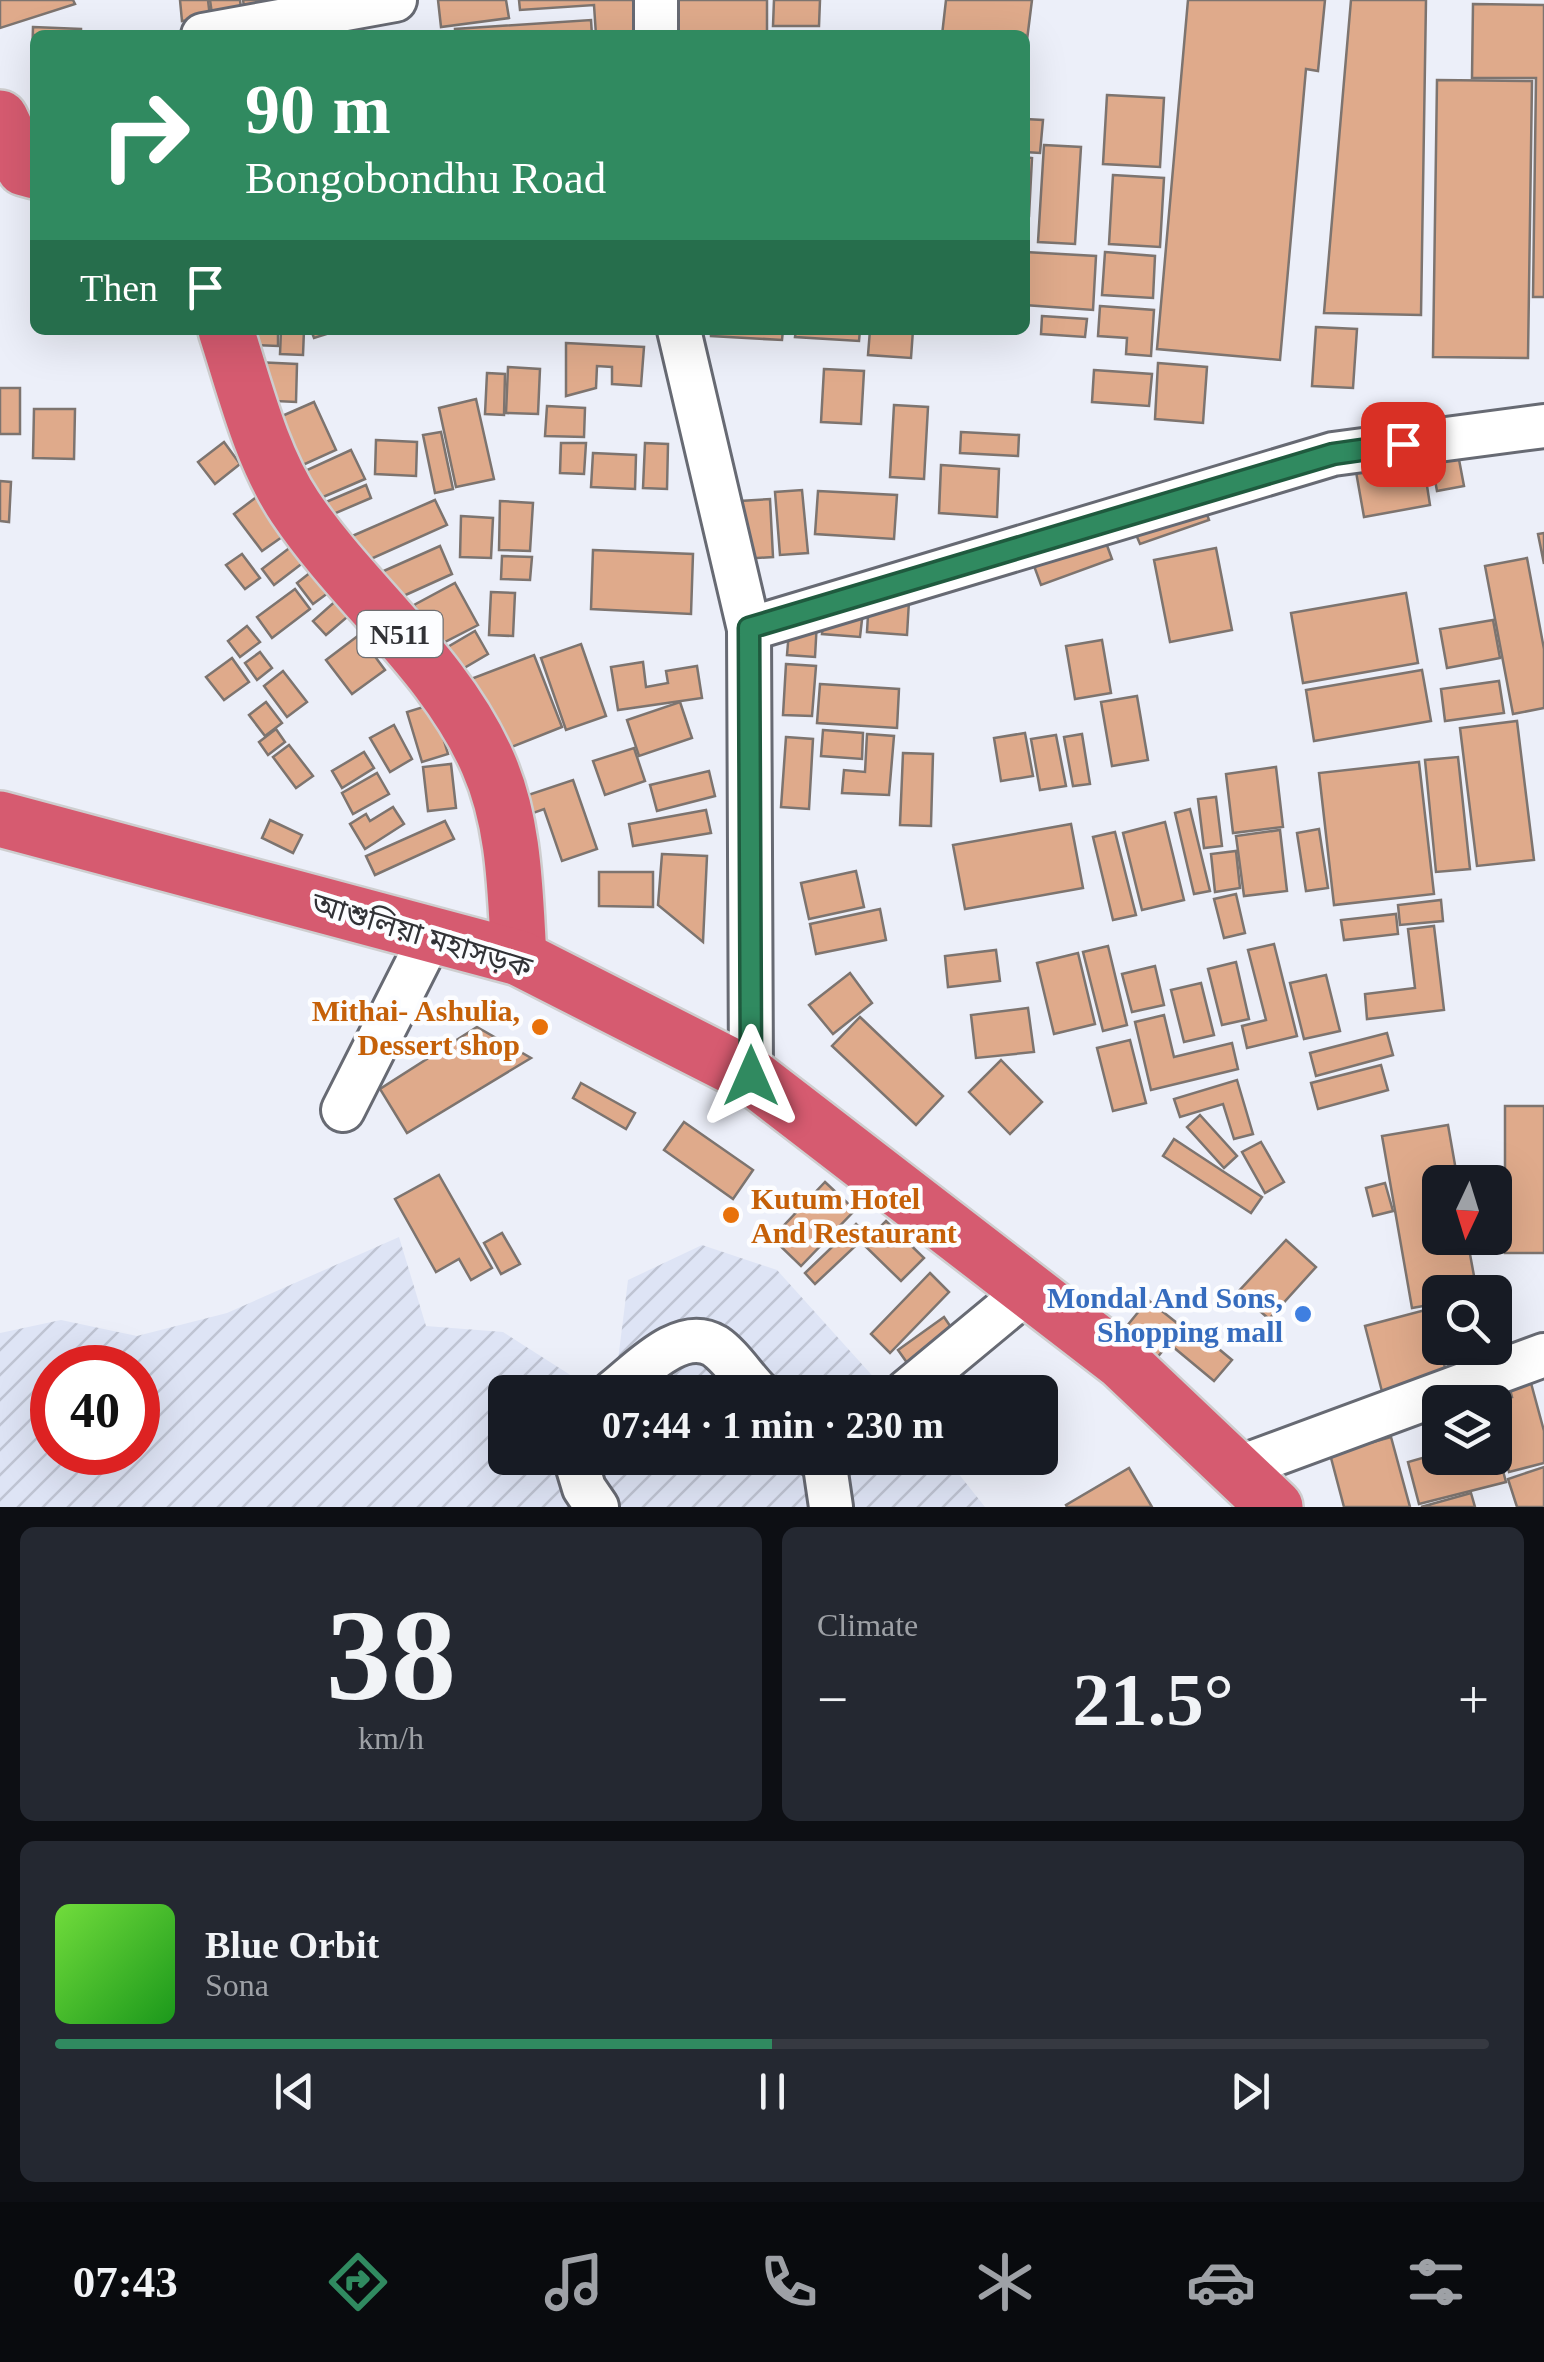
<!DOCTYPE html>
<meta charset="utf-8">
<style>
body{margin:0;font-family:"Times New Roman","Noto Sans Bengali",serif;background:#242831;color:#f1f3f6;height:100vh;display:flex;flex-direction:column;font-size:38px;white-space:nowrap}
*{box-sizing:border-box;margin:0}
p{font-size:32px;color:#9ea1a6}
.icon{flex:none;width:55px;height:55px;fill:none;stroke:currentColor;stroke-width:2;stroke-linecap:round;stroke-linejoin:round}
.map{position:relative;height:1507px;overflow:hidden}
.details{display:flex;flex-direction:column;gap:20px;padding:20px;background:#0d0f14;flex:1}
.details>*{flex:none}
.top-card{position:absolute;left:30px;top:30px;width:1000px;height:305px;border-radius:15px;box-shadow:0 10px 40px #0002;background:#308a60;color:#fff;overflow:hidden}
.needle{width:65px;rotate:184deg}
.buttons{position:absolute;left:1422px;top:1165px;display:grid;gap:20px}
.buttons a{display:grid;place-items:center;width:90px;height:90px;border-radius:15px;background:#171b24;box-shadow:0 10px 40px #0002;font-size:50px}
.speed{position:absolute;left:30px;top:1345px;display:flex;gap:20px;font-size:50px;font-weight:700;text-align:center}
.speed>*{display:grid;place-content:center;width:130px;height:130px;border-radius:50%;background:#171b24;box-shadow:0 10px 40px #0002;line-height:1}
.speed .limit{border:15px solid #d22;background:#fff;color:#111}
.pin{position:absolute;display:grid;place-items:center;width:85px;height:85px;color:#fff;margin:-42px;border-radius:20px;box-shadow:0 5px 15px #0006}
.me{position:absolute;width:110px;margin:-55px;rotate:0deg;stroke-linejoin:round;filter:drop-shadow(0 0 8px #0008)}
.turn{display:flex;align-items:center;gap:35px;height:210px;padding:0 50px;font-size:45px}
.turn .icon{width:130px;height:130px;stroke-width:2.5}
.turn b{display:block;font-size:70px;line-height:85px}
.then{display:flex;align-items:center;height:95px;padding:0 50px;background:#0003;gap:20px;font-size:38px}
.big{font-size:75px;font-weight:700;line-height:1.1}
.details .tile{flex:1;display:flex;flex-direction:column;justify-content:center;gap:15px;min-width:0;padding:0 35px;border-radius:15px;background:#242831}
.details .dial{align-items:center;gap:0}
.dial b{font-size:130px;line-height:1}
.song{display:flex;align-items:center;gap:30px}
.cover{width:120px;height:120px;border-radius:15px;background:linear-gradient(135deg,hsl(100 70% 55%),hsl(120 70% 35%))}
.played{height:10px;border-radius:5px;background:linear-gradient(90deg,#308a60 50%,#363941 50%)}
.keys{display:flex;justify-content:space-around;direction:ltr}
.heat{display:flex;justify-content:space-between;align-items:center;font-size:55px;direction:ltr}
.details .tiles{flex:1;display:grid;gap:20px;grid-template-columns:1fr 1fr}
.tile:last-child{grid-column:span 2}
.trip{position:absolute;left:488px;top:1375px;width:570px;height:100px;border-radius:15px;background:#171b24;box-shadow:0 10px 40px #0002;font-weight:700;line-height:100px;text-align:center}
.dock{display:flex;height:160px;justify-content:space-around;align-items:center;background:#090b0e;color:#9ea1a6}
.dock .icon{width:70px;height:70px}
.dock .active{color:#308a60}
.dock b{font-size:45px;color:#f1f3f6}
.map>svg:first-child{display:block}
.industrial{fill:url(#industrial-furrows);fill-rule:evenodd}
.building{fill:#dfaa8b;stroke:#7d746f;stroke-width:2.5}
.lines{fill:none;stroke-linecap:round;stroke-linejoin:round}
.minor-casing{stroke:#676a73;stroke-width:48}
.highway-casing{stroke:#cececf;stroke-width:60}
.minor{stroke:#fff;stroke-width:42}
.highway{stroke:#d65b70;stroke-width:55}
.route-casing{stroke:#1f5a3e;stroke-width:25}
.route{stroke:#308a60;stroke-width:18}
.food-dot{fill:#e8710a;stroke:#fcfdff;stroke-width:4}
.shop-dot{fill:#3f7fe0;stroke:#fcfdff;stroke-width:4}
.labels{text-anchor:middle;dominant-baseline:central;stroke-width:9;stroke-linejoin:round;paint-order:stroke}
.shield{fill:#fcfdff;stroke:#6e6f72;stroke-width:2.5}
.shield-label{font-size:28px;font-weight:bold;fill:#313236}
.street-label{font-size:30px;fill:#313236;stroke:#fcfdff}
.food-label{font-size:30px;font-weight:bold;fill:#c56008;stroke:#fcfdff;text-anchor:end}
.shop-label{font-size:30px;font-weight:bold;fill:#366cbe;stroke:#fcfdff;text-anchor:end}
</style>
<div class="map">
<svg width="1544" height="1507" viewBox="0 0 1544 1507">
<defs>
<pattern id="industrial-furrows" width="10" height="10" patternUnits="userSpaceOnUse" patternTransform="scale(2.5)"><rect width="10" height="10" fill="#dee4f5"/><path d="M-1 1l2-2M0 10L10 0M9 11l2-2" fill="none" stroke="#bfc4d3"/></pattern>
</defs>
<rect width="100%" height="100%" fill="#eceff9"/>
<g class="industrial">
<path d="M399,1237L426,1326L503,1332L597,1392H505V1458H946L985,1507H0V1333L61,1320L137,1336L227,1313ZM52,1368H138V1452H52Z"/>
<polygon points="702,1245 777,1270 887,1392 614,1392 628,1280"/>
</g>
<g class="building">
<polygon points="0,0 73,0 75,4 0,28"/>
<polygon points="180,0 208,0 210,17 182,21"/>
<polygon points="210,0 240,0 242,17 213,21"/>
<polygon points="243,0 314,0 245,12"/>
<polygon points="438,0 506,0 509,18 441,27"/>
<polygon points="519,0 633,0 636,35 596,35 594,5 520,10"/>
<polygon points="665,0 767,0 767,35 664,35"/>
<polygon points="774,0 820,0 819,26 773,26"/>
<polygon points="946,0 1032,0 1026,48 1025,35 942,35"/>
<polygon points="1188,0 1325,0 1318,71 1306,69 1280,360 1157,349"/>
<polygon points="1351,0 1426,0 1421,315 1324,313"/>
<polygon points="1473,4 1544,5 1544,297 1533,297 1536,78 1472,78"/>
<polygon points="591,20 592,35 455,35 455,29"/>
<polygon points="33,27 81,29 81,35 35,35 32,62"/>
<polygon points="1437,80 1532,81 1528,358 1433,357"/>
<polygon points="1107,95 1164,98 1160,167 1103,164"/>
<polygon points="1025,119 1043,120 1040,153 1025,152"/>
<polygon points="1044,145 1081,147 1075,244 1038,242"/>
<polygon points="1025,157 1032,158 1029,216 1025,216"/>
<polygon points="1113,175 1164,178 1160,247 1109,244"/>
<polygon points="1025,252 1096,256 1093,310 1025,305"/>
<polygon points="1105,252 1155,256 1153,298 1102,295"/>
<polygon points="1100,306 1154,310 1151,356 1126,354 1127,338 1098,336"/>
<polygon points="1042,316 1087,319 1085,337 1041,334"/>
<polygon points="1316,327 1357,329 1353,388 1312,386"/>
<polygon points="252,330 278,330 278,346 251,345"/>
<polygon points="281,330 304,330 303,355 280,354"/>
<polygon points="311,330 339,330 314,338"/>
<polygon points="711,330 783,330 782,340 711,336"/>
<polygon points="796,330 860,330 859,341 795,337"/>
<polygon points="870,330 913,330 911,358 868,355"/>
<polygon points="566,343 644,347 641,386 612,384 612,367 597,366 596,388 566,396"/>
<polygon points="255,362 297,364 296,402 253,400"/>
<polygon points="1158,363 1207,367 1203,423 1155,419"/>
<polygon points="508,367 540,369 538,414 506,413"/>
<polygon points="824,369 864,371 861,424 821,422"/>
<polygon points="1094,370 1152,374 1149,406 1092,402"/>
<polygon points="487,373 505,374 504,415 485,414"/>
<rect x="0" y="388" width="20" height="46"/>
<polygon points="476,399 494,479 456,487 439,408"/>
<polygon points="314,402 336,450 296,468 273,420"/>
<polygon points="894,405 928,407 924,479 890,477"/>
<polygon points="547,406 585,408 584,437 545,436"/>
<polygon points="34,409 75,409 74,459 33,458"/>
<polygon points="441,432 453,489 435,493 423,435"/>
<polygon points="961,432 1019,435 1018,456 960,453"/>
<polygon points="376,440 417,442 416,476 375,474"/>
<polygon points="224,442 240,464 215,484 198,462"/>
<polygon points="561,443 586,443 584,474 560,473"/>
<polygon points="645,443 668,444 667,489 643,488"/>
<polygon points="1457,449 1464,486 1437,491 1430,453"/>
<polygon points="351,450 365,479 309,503 296,475"/>
<polygon points="593,453 636,455 635,489 591,487"/>
<polygon points="1422,454 1430,505 1364,517 1355,466"/>
<polygon points="941,465 999,469 997,517 939,513"/>
<polygon points="0,481 11,482 9,522 0,521"/>
<polygon points="366,485 371,498 324,518 319,505"/>
<polygon points="802,490 808,553 780,555 775,492"/>
<polygon points="818,491 897,495 894,539 815,534"/>
<polygon points="263,492 292,530 262,551 234,514"/>
<polygon points="770,499 773,557 743,559 740,501"/>
<polygon points="435,500 447,525 355,566 343,540"/>
<polygon points="1202,500 1209,520 1140,544 1132,525"/>
<polygon points="500,501 533,503 530,551 499,550"/>
<polygon points="461,516 493,518 491,558 460,557"/>
<polygon points="1101,529 1112,559 1041,585 1030,555"/>
<polygon points="1544,533 1544,564 1538,534"/>
<polygon points="292,546 304,562 274,585 262,569"/>
<polygon points="440,546 452,574 390,602 377,574"/>
<polygon points="1216,548 1232,630 1170,642 1154,560"/>
<polygon points="593,550 693,554 691,614 591,609"/>
<polygon points="242,554 260,578 245,589 226,565"/>
<polygon points="502,556 532,557 530,580 501,579"/>
<polygon points="1527,558 1544,649 1544,708 1513,714 1485,566"/>
<polygon points="316,568 332,590 313,604 297,583"/>
<polygon points="455,583 478,625 437,646 414,605"/>
<polygon points="295,589 310,609 272,638 257,617"/>
<polygon points="491,592 515,593 513,636 489,635"/>
<polygon points="1406,593 1418,663 1303,683 1291,613"/>
<polygon points="339,598 353,612 326,635 313,621"/>
<polygon points="869,598 909,601 907,635 867,632"/>
<polygon points="825,607 863,611 860,637 822,634"/>
<polygon points="790,619 817,621 815,657 787,655"/>
<polygon points="1493,620 1500,658 1447,668 1440,629"/>
<polygon points="247,626 260,642 240,657 228,641"/>
<polygon points="475,631 488,654 459,671 446,648"/>
<polygon points="359,635 385,670 352,694 326,660"/>
<polygon points="1102,640 1111,693 1075,699 1066,646"/>
<polygon points="581,644 606,716 566,730 541,658"/>
<polygon points="260,652 272,668 257,680 245,663"/>
<polygon points="534,655 562,727 499,752 471,679"/>
<polygon points="232,658 249,682 224,700 206,677"/>
<polygon points="643,662 646,687 668,683 666,671 697,666 702,698 618,710 611,667"/>
<polygon points="786,664 816,666 812,716 783,715"/>
<polygon points="1422,670 1431,721 1314,741 1306,690"/>
<polygon points="283,671 307,702 287,717 264,686"/>
<polygon points="1499,681 1504,713 1445,721 1441,689"/>
<polygon points="820,684 899,689 897,728 817,723"/>
<polygon points="1137,696 1148,760 1112,766 1101,702"/>
<polygon points="266,702 282,723 265,736 249,715"/>
<polygon points="680,702 692,738 639,756 627,720"/>
<polygon points="433,704 448,754 422,762 407,712"/>
<polygon points="1517,721 1534,860 1477,866 1460,728"/>
<polygon points="394,725 412,759 390,772 370,738"/>
<polygon points="276,729 285,742 268,755 259,742"/>
<polygon points="823,730 863,733 862,759 821,756"/>
<polygon points="1025,733 1033,776 1001,781 994,738"/>
<polygon points="867,734 894,736 889,795 842,793 844,770 865,772"/>
<polygon points="1082,734 1090,784 1073,786 1064,737"/>
<polygon points="1056,735 1066,786 1040,790 1031,739"/>
<polygon points="786,737 813,739 809,809 781,807"/>
<polygon points="289,745 313,776 296,788 273,757"/>
<polygon points="634,748 645,781 605,795 593,761"/>
<polygon points="364,752 374,768 342,788 332,771"/>
<polygon points="903,753 933,754 931,826 900,825"/>
<polygon points="1458,757 1470,869 1436,872 1425,760"/>
<polygon points="1419,762 1434,894 1334,905 1319,773"/>
<polygon points="451,764 456,808 428,811 423,767"/>
<polygon points="1276,767 1283,827 1233,833 1226,774"/>
<polygon points="709,771 715,796 657,811 650,785"/>
<polygon points="377,773 389,794 353,814 342,793"/>
<polygon points="573,780 597,849 562,861 544,809 525,816 519,798"/>
<polygon points="1216,797 1222,846 1204,848 1198,799"/>
<polygon points="393,807 404,824 365,849 350,824 366,814 370,821"/>
<polygon points="1190,809 1210,891 1194,894 1175,813"/>
<polygon points="706,810 711,833 633,846 629,824"/>
<polygon points="270,820 302,835 293,853 262,838"/>
<polygon points="445,821 454,839 375,875 366,856"/>
<polygon points="1165,822 1184,900 1142,910 1123,833"/>
<polygon points="1071,824 1083,888 965,909 953,845"/>
<polygon points="1319,829 1328,888 1306,891 1297,833"/>
<polygon points="1280,830 1287,891 1244,896 1236,836"/>
<polygon points="1115,832 1136,915 1113,920 1093,837"/>
<polygon points="1236,851 1240,888 1215,892 1211,854"/>
<polygon points="662,854 707,856 703,942 658,905"/>
<polygon points="856,871 864,907 809,919 801,883"/>
<polygon points="599,872 653,872 653,907 599,906"/>
<polygon points="1236,894 1245,933 1224,938 1214,899"/>
<polygon points="1441,900 1443,921 1400,925 1398,905"/>
<polygon points="880,909 886,940 816,954 810,924"/>
<polygon points="1396,914 1398,934 1344,940 1341,920"/>
<polygon points="1434,926 1444,1010 1367,1019 1365,994 1415,988 1408,929"/>
<polygon points="1274,944 1297,1036 1247,1048 1242,1026 1266,1020 1248,950"/>
<polygon points="1108,946 1127,1025 1103,1031 1083,952"/>
<polygon points="996,950 1000,981 948,987 945,956"/>
<polygon points="1078,953 1095,1024 1054,1034 1037,963"/>
<polygon points="1236,962 1249,1019 1222,1025 1208,969"/>
<polygon points="1155,966 1164,1005 1132,1012 1122,974"/>
<polygon points="850,973 872,1003 833,1034 809,1005"/>
<polygon points="1326,975 1340,1031 1304,1039 1290,983"/>
<polygon points="1201,983 1214,1035 1184,1042 1171,990"/>
<polygon points="1028,1008 1034,1052 976,1058 971,1015"/>
<polygon points="1164,1015 1174,1057 1232,1043 1238,1069 1151,1090 1135,1022"/>
<polygon points="860,1017 943,1096 916,1125 832,1046"/>
<polygon points="477,1027 531,1058 407,1133 380,1089"/>
<polygon points="1387,1033 1393,1055 1316,1076 1310,1053"/>
<polygon points="1130,1040 1146,1103 1113,1111 1097,1048"/>
<polygon points="1001,1060 1042,1102 1010,1134 969,1092"/>
<polygon points="1381,1065 1388,1090 1318,1109 1311,1083"/>
<polygon points="1237,1080 1253,1134 1234,1139 1223,1104 1180,1117 1174,1099"/>
<polygon points="581,1083 635,1113 626,1129 573,1098"/>
<rect x="1505" y="1106" width="39" height="147"/>
<polygon points="1200,1115 1237,1156 1224,1168 1187,1127"/>
<polygon points="684,1122 753,1170 733,1199 664,1150"/>
<polygon points="1448,1125 1458,1182 1440,1182 1440,1238 1467,1238 1477,1292 1440,1292 1440,1303 1412,1308 1382,1136"/>
<polygon points="1174,1139 1262,1197 1251,1213 1163,1156"/>
<polygon points="1261,1142 1284,1182 1265,1193 1242,1152"/>
<polygon points="439,1175 492,1268 471,1280 459,1259 436,1272 395,1199"/>
<polygon points="825,1182 855,1210 801,1266 772,1238"/>
<polygon points="1385,1183 1393,1211 1373,1216 1366,1188"/>
<polygon points="886,1221 924,1258 901,1281 863,1244"/>
<polygon points="856,1224 867,1235 815,1284 805,1273"/>
<polygon points="502,1233 520,1264 501,1274 484,1243"/>
<polygon points="1286,1240 1316,1267 1269,1319 1238,1292"/>
<polygon points="930,1273 949,1292 890,1353 871,1334"/>
<polygon points="1148,1300 1182,1327 1156,1359 1122,1332"/>
<polygon points="1429,1309 1450,1386 1385,1403 1365,1326"/>
<polygon points="944,1317 961,1342 915,1374 898,1350"/>
<polygon points="1190,1325 1232,1360 1214,1381 1172,1346"/>
<polygon points="1528,1372 1544,1431 1544,1463 1509,1472 1493,1402 1512,1397 1507,1378"/>
<polygon points="1391,1437 1410,1507 1344,1507 1330,1454"/>
<polygon points="1495,1441 1506,1482 1419,1504 1408,1462 1440,1453 1440,1458 1495,1458"/>
<polygon points="1544,1467 1544,1507 1517,1507 1508,1479"/>
<polygon points="1129,1468 1152,1507 1067,1507 1066,1505"/>
<polygon points="1471,1493 1475,1507 1421,1507"/>
</g>
<g class="lines">
<g class="minor-casing">
<g id="minor">
<polyline points="656,0 656,35"/>
<polyline points="203,35 395,0"/>
<polyline points="679,330 749,629"/>
<polyline points="751,1076 749,629 1333,454 1544,426"/>
<polyline points="343,1110 432,934"/>
<path d="M613,1392C638,1373 680,1325 715,1346C730,1356 745,1379 758,1392"/>
<polyline points="906,1392 1029,1290"/>
<polyline points="575,1458 584,1488 597,1507"/>
<polyline points="818,1458 825,1466 831,1507"/>
<polyline points="1235,1469 1544,1355"/>
</g>
</g>
<g class="highway-casing">
<g id="highway">
<polyline points="0,118 24,168 35,171"/>
<path d="M226,330C245,389 261,456 295,507C354,595 445,664 488,763C515,824 515,892 519,958"/>
<polyline points="0,819 519,958 751,1076 1122,1362 1275,1507"/>
</g>
</g>
<use href="#minor" class="minor"/>
<use href="#highway" class="highway"/>
</g>
<g class="lines">
<g class="route-casing">
<polyline id="route" points="751,1076 749,628 1333,454 1403,444"/>
</g>
<use href="#route" class="route"/>
</g>
<g class="food-dot">
<circle cx="540" cy="1027" r="10"/>
<circle cx="731" cy="1215" r="10"/>
</g>
<circle class="shop-dot" cx="1303" cy="1314" r="10"/>
<g class="labels">
<rect class="shield" x="357.5" y="611" width="85" height="46" rx="8"/>
<g class="shield-label">
<text x="400" y="634">N511</text>
</g>
<g class="street-label">
<text transform="translate(422 935) rotate(17)">আশুলিয়া মহাসড়ক</text>
</g>
<g class="food-label">
<text x="520" y="1010">Mithai- Ashulia,<tspan x="520" dy="34">Dessert shop</tspan></text>
<text x="751" y="1198" text-anchor="start">Kutum Hotel<tspan x="751" dy="34">And Restaurant</tspan></text>
</g>
<g class="shop-label">
<text x="1283" y="1297">Mondal And Sons,<tspan x="1283" dy="34">Shopping mall</tspan></text>
</g>
</g>
</svg>
<div class="buttons">
<a><svg class="needle" viewBox="-14 -14 28 28"><path d="M0-13l5 13h-10z" fill="#e53935"/><path d="M0 13l5-13h-10z" fill="#9ea1a6"/></svg></a>
<a><svg class="icon" aria-label="search" viewBox="0 0 24 24"><circle cx="10" cy="10" r="6"/><path d="M15 15l6 6"/></svg></a>
<a><svg class="icon" aria-label="layers" viewBox="0 0 24 24"><path d="M12 4l9 5-9 5-9-5zM3 14l9 5 9-5"/></svg></a>
</div>
<div class="speed"><div class="limit">40</div></div>
<div class="pin" style="left:1403px;top:444px;background:#d93025"><svg class="icon" aria-label="arrive" viewBox="0 0 24 24"><path d="M6 21V4h12l-3 4 3 4H6"/></svg></div>
<svg class="me" style="left:751px;top:1076px" viewBox="-20 -20 40 40"><path d="M0-17L14 15 0 8-14 15z" fill="#308a60" stroke="#fff" stroke-width="4"/></svg>
<div class="trip">07:44 · 1 min · 230 m</div>
<div class="top-card">
<div class="turn"><svg class="icon" aria-label="right" viewBox="0 0 24 24"><path d="M7 20v-9h11M14 6l5 5-5 5"/></svg><div><b>90 m</b>Bongobondhu Road</div></div>
<div class="then">Then<svg class="icon" aria-label="arrive" viewBox="0 0 24 24"><path d="M6 21V4h12l-3 4 3 4H6"/></svg></div>
</div>
</div>
<section class="details">
<div class="tiles">
<div class="tile dial"><b>38</b><p>km/h</p></div>
<div class="tile"><p>Climate</p>
<div class="heat"><a>−</a><b class="big">21.5°</b><a>+</a></div>
</div>
<div class="tile">
<div class="song"><i class="cover"></i><div><b>Blue Orbit</b><p>Sona</p></div></div>
<div class="played"></div>
<div class="keys"><svg class="icon" aria-label="previous" viewBox="0 0 24 24"><path d="M18 5L8 12l10 7zM5 5v14"/></svg><svg class="icon" aria-label="pause" viewBox="0 0 24 24"><path d="M8 5v14M16 5v14"/></svg><svg class="icon" aria-label="next" viewBox="0 0 24 24"><path d="M6 5l10 7-10 7zM19 5v14"/></svg></div>
</div>
</div>
</section>
<nav class="dock">
<b>07:43</b>
<svg class="icon active" aria-label="directions" viewBox="0 0 24 24"><path d="M12 3l9 9-9 9-9-9zM9 14v-3h6M13 9l2 2-2 2"/></svg>
<svg class="icon" aria-label="music" viewBox="0 0 24 24"><path d="M9 18V5l10-2v13"/><circle cx="6" cy="18" r="3"/><circle cx="16" cy="16" r="3"/></svg>
<svg class="icon" aria-label="phone" viewBox="0 0 24 24"><path d="M5 4h4l2 5-3 2q2 4 5 5l2-3 5 2v4C11 20 4 13 5 4z"/></svg>
<svg class="icon" aria-label="climate" viewBox="0 0 24 24"><path d="M12 3v18M4 7l16 10M4 17L20 7"/></svg>
<svg class="icon" aria-label="car" viewBox="0 0 24 24"><path d="M5 17H2v-5l4-1 3-4h7l3 4 3 1v5h-3M9 17h6M6 11h13"/><circle cx="7" cy="17" r="2"/><circle cx="17" cy="17" r="2"/></svg>
<svg class="icon" aria-label="filters" viewBox="0 0 24 24"><path d="M4 7h16M4 17h16"/><circle cx="9" cy="7" r="2"/><circle cx="15" cy="17" r="2"/></svg>
</nav>
